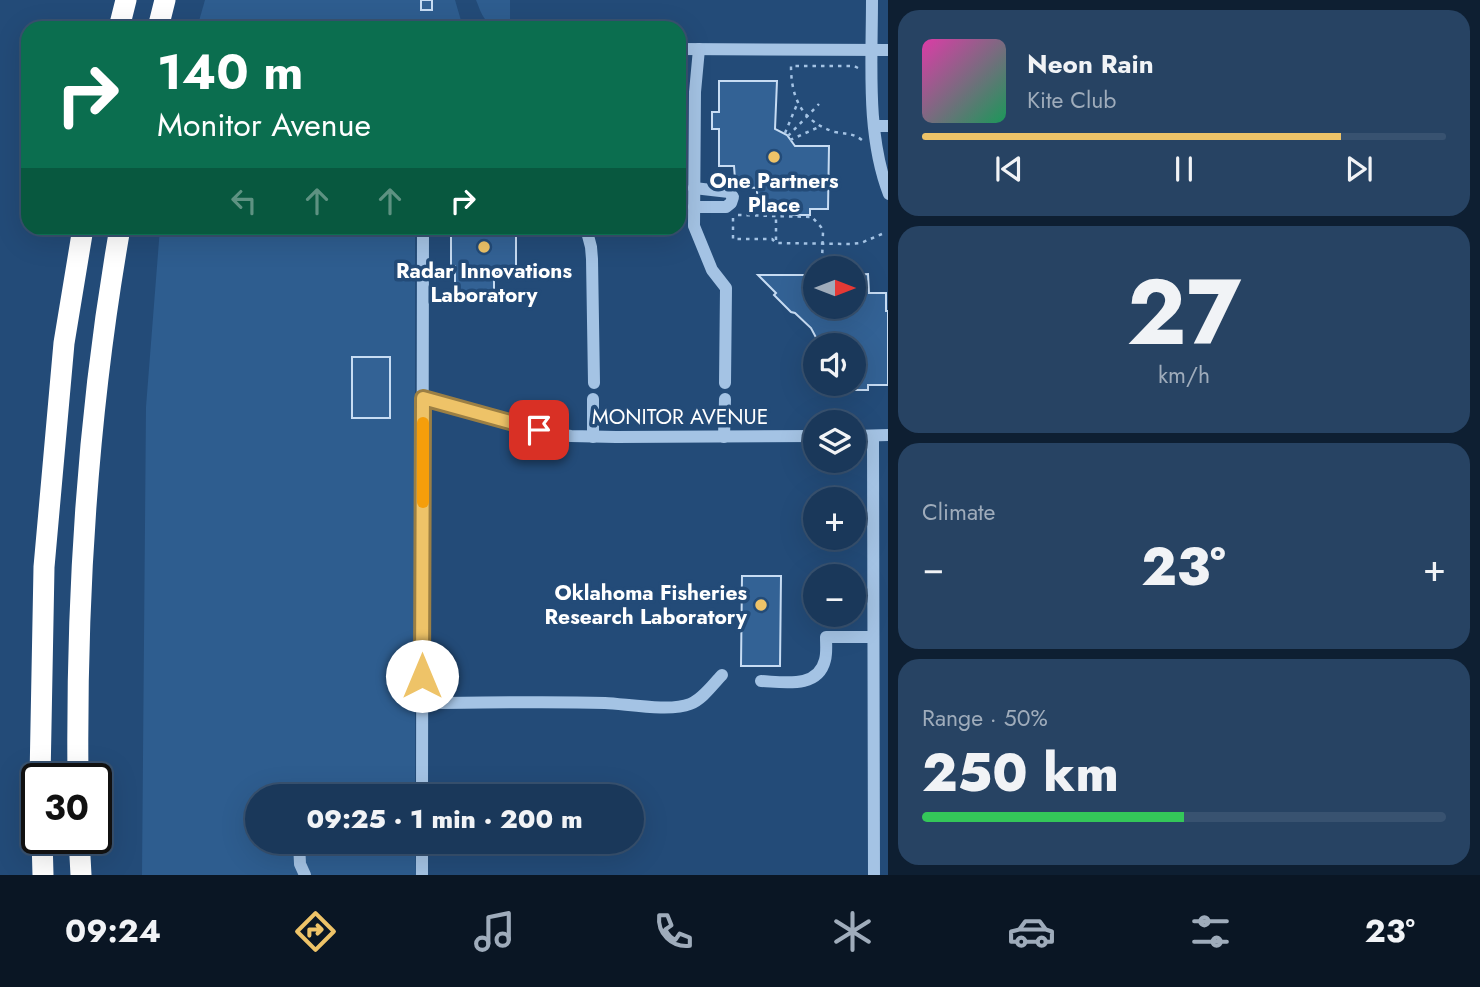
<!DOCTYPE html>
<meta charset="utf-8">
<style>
body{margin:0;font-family:Jost,sans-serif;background:#274363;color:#f1f3f6;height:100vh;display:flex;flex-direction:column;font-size:26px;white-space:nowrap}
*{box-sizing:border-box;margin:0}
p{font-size:23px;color:#9facbb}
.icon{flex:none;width:38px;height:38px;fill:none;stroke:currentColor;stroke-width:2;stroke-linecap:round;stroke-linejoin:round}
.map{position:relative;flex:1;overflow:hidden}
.panel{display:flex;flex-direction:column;gap:10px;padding:10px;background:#0e1f32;width:592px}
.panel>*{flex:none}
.banner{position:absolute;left:21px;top:21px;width:665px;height:214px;border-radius:21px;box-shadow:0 7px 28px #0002,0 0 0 2px #385270;background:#0b6e4f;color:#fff;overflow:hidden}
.needle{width:46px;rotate:90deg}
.tools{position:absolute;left:803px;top:256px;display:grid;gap:14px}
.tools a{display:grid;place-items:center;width:63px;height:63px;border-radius:50%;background:#1a385a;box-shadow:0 7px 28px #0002,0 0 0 2px #385270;font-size:35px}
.speed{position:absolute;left:21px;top:763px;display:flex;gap:14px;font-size:35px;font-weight:700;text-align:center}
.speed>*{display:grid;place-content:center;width:91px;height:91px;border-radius:50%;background:#1a385a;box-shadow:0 7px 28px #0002,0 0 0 2px #385270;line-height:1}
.speed .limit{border:4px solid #111;border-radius:10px;background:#fff;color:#111}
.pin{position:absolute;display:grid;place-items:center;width:60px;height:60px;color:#fff;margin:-30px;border-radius:14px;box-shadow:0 4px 10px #0006}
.me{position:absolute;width:77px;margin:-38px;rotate:0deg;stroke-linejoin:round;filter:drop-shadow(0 0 5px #0008)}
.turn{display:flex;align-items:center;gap:24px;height:147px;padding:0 21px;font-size:32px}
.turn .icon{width:91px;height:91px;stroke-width:2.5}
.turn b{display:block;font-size:49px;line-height:60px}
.lanes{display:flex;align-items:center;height:66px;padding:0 21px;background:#0003;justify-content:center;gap:35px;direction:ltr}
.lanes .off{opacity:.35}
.big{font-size:52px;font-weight:800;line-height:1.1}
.panel .tile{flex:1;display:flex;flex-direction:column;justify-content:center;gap:10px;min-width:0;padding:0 24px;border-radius:21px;background:#274363}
.panel .dial{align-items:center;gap:0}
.dial b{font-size:91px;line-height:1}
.song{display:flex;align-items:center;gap:21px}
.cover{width:84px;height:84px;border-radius:10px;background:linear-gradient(135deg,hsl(320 70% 55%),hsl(150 70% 35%))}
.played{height:7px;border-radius:4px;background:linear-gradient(90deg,#eec368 80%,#385270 80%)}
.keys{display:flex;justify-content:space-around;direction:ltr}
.heat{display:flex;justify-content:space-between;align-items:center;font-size:38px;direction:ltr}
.charge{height:10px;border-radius:5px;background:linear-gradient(90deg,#34c759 50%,#385270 0)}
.trip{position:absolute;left:245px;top:784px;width:399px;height:70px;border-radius:35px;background:#1a385a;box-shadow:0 7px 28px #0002,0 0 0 2px #385270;font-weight:800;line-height:70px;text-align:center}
.tab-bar{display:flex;height:112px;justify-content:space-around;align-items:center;background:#0a1624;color:#9facbb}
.tab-bar .icon{width:49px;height:49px}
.tab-bar .active{color:#eec368}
.tab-bar b{font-size:32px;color:#f1f3f6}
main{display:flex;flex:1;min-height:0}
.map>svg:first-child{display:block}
.green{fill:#2e5d8f}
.building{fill:#336295;stroke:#c7dcf3;stroke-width:2}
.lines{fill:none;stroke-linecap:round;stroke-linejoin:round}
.path{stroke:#a4c3e4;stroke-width:2.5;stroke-dasharray:3.5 5;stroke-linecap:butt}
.minor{stroke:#a4c3e4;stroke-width:12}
.highway{stroke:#fff;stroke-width:21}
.route-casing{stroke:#9b7f44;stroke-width:18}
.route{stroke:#eec368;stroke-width:12}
.slow{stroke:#f59e0b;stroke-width:12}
.poi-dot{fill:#eec368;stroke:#234b78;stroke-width:2.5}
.labels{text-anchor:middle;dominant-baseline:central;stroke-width:7;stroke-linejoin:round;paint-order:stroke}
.poi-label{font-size:21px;font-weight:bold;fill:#fff;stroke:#234b78}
.street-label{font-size:21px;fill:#fff;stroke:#234b78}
</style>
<main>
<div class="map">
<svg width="889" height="875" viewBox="0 0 889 875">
<rect width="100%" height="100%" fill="#234b78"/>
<g class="green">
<polygon points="205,0 455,0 462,24 457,28 197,28"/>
<path d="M476,0H510V20L501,28C484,24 482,15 476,0Z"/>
<polygon points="160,228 415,228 415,796 257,796 257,842 415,842 416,875 142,875 146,407"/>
</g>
<g class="building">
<rect x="421" y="0" width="11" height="10"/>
<polygon points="719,81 777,81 775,129 787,135 795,146 829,146 828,209 810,209 810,215 793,215 793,208 757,208 757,188 742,187 735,179 734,166 719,166 719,129 712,129 712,112 719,112"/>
<polygon points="451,228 516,228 516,272 494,273 494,300 455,300 455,266 451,266"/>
<polygon points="868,274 869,293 886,293 886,311 888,311 888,385 868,385 868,390 854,390 854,345 820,345 811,328 795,313 791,312 774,295 776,293 758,275 816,275 816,306 854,306 854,275"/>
<rect x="352" y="357" width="38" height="61"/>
<polygon points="742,576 781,576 780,666 741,666"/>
</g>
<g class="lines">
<g class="path">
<path d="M858,68L854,66H791C791,98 802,122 835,132C845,134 853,133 862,140"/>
<polyline points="785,133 798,102"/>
<polyline points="788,136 819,104"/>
<polyline points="790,140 821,126"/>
<polyline points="738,215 812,217 821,227 823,232 822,262"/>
<polyline points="733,218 733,239 772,239 776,243 850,244 861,243 882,234"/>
<polyline points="776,240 776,215"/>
</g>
<g class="minor">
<path d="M872,0C872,63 866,135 889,194"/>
<polyline points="679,49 889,50"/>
<polyline points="699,49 695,92 694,226 712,270 726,288 725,383"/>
<polyline points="874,126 889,126"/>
<polyline points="694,207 726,207 731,203 733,197 729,192 694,188"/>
<polyline points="586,228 591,247 592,259 594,383"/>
<polyline points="423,398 523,426 555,434 571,436 616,437 816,436"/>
<polyline points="593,399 593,437"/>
<polyline points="854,436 889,435"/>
<polyline points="873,436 874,875"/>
<polyline points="724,437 725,399"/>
<path d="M761,681C784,682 818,689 825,660C827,653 826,644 826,637H873"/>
<path d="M422,703C483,703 544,701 605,703C627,704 670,712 690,704C703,699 713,684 722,675"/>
<polyline points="422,796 423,228"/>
<polyline points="299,842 300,864 305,875"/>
<polyline points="422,842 422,875"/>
</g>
<g class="highway">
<polyline points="119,28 126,0"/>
<polyline points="158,28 165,0"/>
<polyline points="40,779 44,567 64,343 83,228"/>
<path d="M78,779C76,595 88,409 120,228"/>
<polyline points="42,838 43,875"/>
<polyline points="79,838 81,875"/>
</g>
</g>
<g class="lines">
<g class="route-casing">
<polyline id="route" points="422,676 423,398 539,430"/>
</g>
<use href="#route" class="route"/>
<polyline class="slow" points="423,502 423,423"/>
</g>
<g class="poi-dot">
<circle cx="774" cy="157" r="7"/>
<circle cx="484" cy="247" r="7"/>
<circle cx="761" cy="605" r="7"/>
</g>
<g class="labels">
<g class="poi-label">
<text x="774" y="181">One Partners<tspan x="774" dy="24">Place</tspan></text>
<text x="484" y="271">Radar Innovations<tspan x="484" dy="24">Laboratory</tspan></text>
<text x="747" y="593" text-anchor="end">Oklahoma Fisheries<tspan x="747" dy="24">Research Laboratory</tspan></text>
</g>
<g class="street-label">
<text x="680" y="417">MONITOR AVENUE</text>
</g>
</g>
</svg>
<div class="tools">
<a><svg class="needle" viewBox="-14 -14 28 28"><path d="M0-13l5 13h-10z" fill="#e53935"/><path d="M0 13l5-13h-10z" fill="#9facbb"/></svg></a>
<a><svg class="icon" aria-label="sound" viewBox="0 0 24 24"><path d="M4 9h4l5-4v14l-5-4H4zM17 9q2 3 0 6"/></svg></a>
<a><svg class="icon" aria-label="layers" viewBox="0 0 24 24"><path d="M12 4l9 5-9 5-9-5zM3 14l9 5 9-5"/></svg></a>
<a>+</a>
<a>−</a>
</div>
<div class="speed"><div class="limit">30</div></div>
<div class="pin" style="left:539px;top:430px;background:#d93025"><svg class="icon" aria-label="arrive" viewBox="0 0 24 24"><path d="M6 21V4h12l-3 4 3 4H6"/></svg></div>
<svg class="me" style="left:422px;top:676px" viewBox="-20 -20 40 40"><circle r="19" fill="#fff"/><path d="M0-13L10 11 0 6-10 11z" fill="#eec368"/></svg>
<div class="trip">09:25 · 1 min · 200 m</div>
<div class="banner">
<div class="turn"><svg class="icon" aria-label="right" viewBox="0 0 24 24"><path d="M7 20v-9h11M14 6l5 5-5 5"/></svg><div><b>140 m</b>Monitor Avenue</div></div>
<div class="lanes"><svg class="icon off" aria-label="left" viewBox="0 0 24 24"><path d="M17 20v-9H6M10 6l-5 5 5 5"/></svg><svg class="icon off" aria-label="ahead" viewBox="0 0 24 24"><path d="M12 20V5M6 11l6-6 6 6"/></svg><svg class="icon off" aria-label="ahead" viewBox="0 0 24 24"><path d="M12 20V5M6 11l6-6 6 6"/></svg><svg class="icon" aria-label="right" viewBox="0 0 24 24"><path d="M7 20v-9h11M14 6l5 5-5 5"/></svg></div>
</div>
</div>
<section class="panel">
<div class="tile">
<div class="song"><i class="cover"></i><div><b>Neon Rain</b><p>Kite Club</p></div></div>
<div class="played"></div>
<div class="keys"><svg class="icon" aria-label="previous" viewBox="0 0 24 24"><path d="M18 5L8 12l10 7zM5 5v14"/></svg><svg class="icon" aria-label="pause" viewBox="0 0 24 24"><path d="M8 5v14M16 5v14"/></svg><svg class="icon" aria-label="next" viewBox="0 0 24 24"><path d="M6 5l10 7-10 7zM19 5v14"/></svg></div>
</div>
<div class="tile dial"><b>27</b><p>km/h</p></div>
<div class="tile"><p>Climate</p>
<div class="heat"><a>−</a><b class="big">23°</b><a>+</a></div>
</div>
<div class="tile"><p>Range · 50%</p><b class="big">250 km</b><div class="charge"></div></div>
</section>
</main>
<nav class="tab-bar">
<b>09:24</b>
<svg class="icon active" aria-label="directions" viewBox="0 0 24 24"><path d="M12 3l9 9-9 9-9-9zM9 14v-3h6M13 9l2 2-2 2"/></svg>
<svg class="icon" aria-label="music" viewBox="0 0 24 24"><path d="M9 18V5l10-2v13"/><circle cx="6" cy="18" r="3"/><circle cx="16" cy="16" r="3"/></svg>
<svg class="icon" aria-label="phone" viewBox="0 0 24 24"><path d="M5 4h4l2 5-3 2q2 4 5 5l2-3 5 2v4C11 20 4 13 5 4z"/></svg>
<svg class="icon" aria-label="climate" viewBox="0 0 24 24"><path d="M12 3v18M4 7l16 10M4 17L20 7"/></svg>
<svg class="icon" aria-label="car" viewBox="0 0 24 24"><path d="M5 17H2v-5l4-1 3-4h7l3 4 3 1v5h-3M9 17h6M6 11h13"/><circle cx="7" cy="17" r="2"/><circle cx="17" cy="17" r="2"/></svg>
<svg class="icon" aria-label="filters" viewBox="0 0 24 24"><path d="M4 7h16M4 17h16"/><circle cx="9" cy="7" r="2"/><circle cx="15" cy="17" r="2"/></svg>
<b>23°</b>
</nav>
